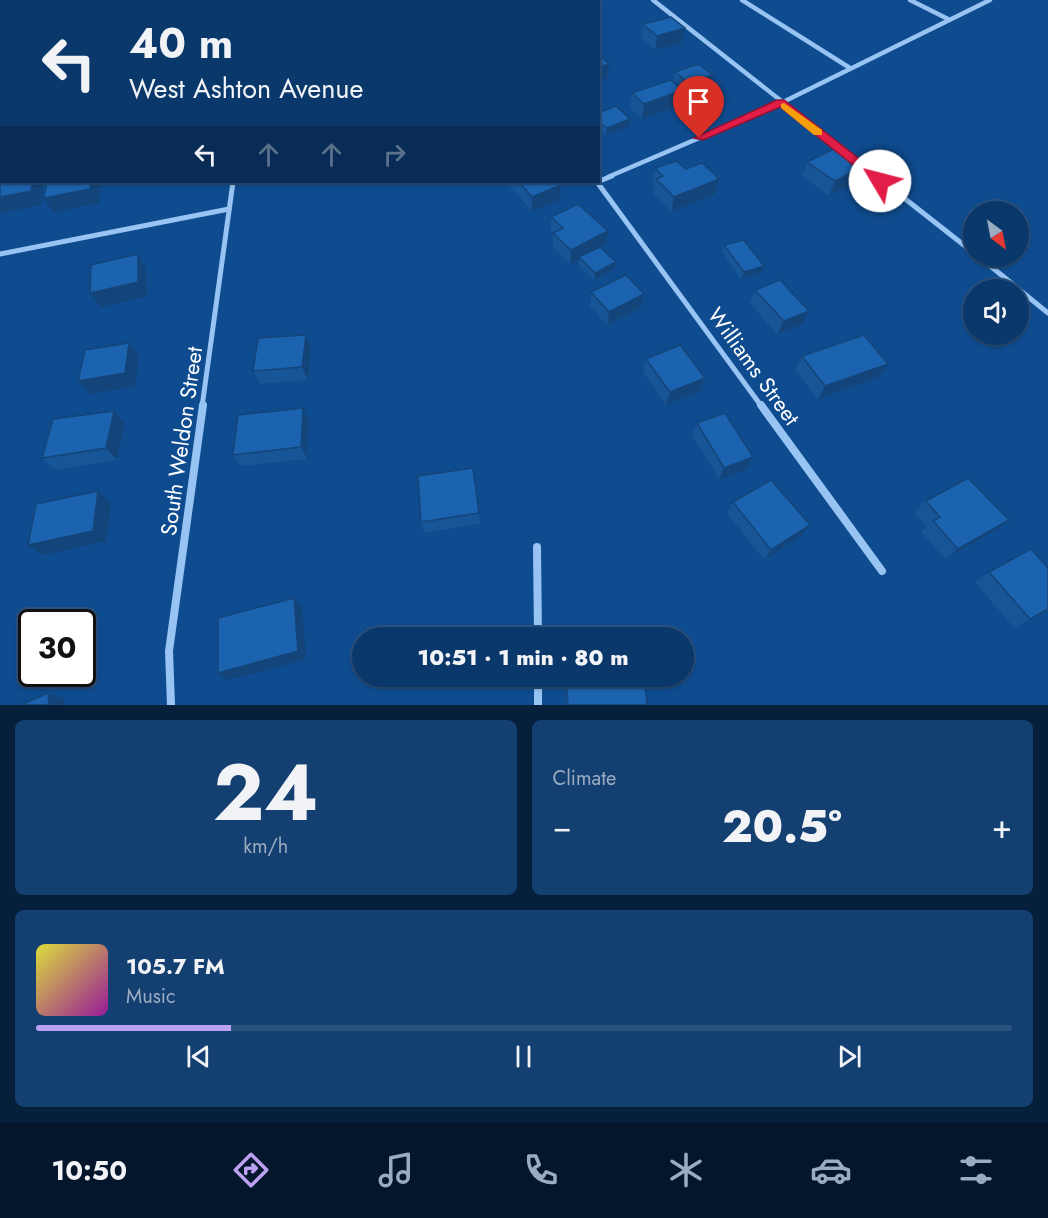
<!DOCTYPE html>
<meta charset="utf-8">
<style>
body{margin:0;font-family:Jost,sans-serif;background:#143f71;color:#f1f3f6;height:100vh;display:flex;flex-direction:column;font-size:22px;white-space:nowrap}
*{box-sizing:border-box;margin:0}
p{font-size:20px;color:#9aacc1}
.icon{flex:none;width:33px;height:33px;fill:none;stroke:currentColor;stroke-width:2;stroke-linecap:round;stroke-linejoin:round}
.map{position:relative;height:705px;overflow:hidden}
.details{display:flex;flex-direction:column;gap:15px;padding:15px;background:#061f3b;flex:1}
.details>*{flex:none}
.guide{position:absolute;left:0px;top:0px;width:600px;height:183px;box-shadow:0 2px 4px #0004,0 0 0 2px #2b527e;background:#0b386b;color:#f1f3f6;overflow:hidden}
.needle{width:39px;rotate:148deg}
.buttons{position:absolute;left:963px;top:201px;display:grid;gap:12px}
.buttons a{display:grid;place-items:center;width:66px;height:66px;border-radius:50%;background:#0b386b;box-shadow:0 2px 4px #0004,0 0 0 2px #2b527e;font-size:30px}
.speed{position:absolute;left:18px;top:609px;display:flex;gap:12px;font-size:30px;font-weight:700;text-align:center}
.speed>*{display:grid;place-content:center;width:78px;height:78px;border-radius:50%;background:#0b386b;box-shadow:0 2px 4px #0004,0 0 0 2px #2b527e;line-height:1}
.speed .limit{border:3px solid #111;border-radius:9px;background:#fff;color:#111}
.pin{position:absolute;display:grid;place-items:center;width:51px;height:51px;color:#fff;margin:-62px -26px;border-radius:50% 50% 50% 0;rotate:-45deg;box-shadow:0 0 6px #0007}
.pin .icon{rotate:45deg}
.me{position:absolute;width:66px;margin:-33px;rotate:307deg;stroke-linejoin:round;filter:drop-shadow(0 0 4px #0008)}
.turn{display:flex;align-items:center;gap:21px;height:126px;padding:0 30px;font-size:27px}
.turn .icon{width:78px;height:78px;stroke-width:2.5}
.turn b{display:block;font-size:42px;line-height:51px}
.lanes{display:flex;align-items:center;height:57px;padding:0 30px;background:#0003;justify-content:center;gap:30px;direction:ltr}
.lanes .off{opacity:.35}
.big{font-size:45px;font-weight:800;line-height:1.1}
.details .tile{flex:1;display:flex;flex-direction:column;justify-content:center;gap:9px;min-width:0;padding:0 21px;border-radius:9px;background:#143f71}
.details .dial{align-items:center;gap:0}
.dial b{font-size:78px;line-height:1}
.song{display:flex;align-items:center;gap:18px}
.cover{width:72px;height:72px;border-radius:9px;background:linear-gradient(135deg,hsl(60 70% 55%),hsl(300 70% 35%))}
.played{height:6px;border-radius:3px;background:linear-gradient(90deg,#bca0f2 20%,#2b527e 20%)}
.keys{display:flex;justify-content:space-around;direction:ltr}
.heat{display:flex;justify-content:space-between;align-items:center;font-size:33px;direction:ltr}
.details .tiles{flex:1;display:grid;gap:15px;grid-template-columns:1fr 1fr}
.tile:last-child{grid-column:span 2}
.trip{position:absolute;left:352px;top:627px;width:342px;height:60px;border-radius:30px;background:#0b386b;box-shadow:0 2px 4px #0004,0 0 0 2px #2b527e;font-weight:800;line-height:60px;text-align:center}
.menu{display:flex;height:96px;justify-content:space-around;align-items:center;background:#04162b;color:#9aacc1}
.menu .icon{width:42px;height:42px}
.menu .selected{color:#bca0f2}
.menu b{font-size:27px;color:#f1f3f6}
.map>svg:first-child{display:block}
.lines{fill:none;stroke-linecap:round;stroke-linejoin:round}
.street-far2{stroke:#97c4f3;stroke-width:4.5}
.street-far1{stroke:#97c4f3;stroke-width:5}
.street{stroke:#97c4f3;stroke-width:8}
.wall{fill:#185596}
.shaded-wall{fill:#14457a}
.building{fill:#1c63af;stroke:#14457a;stroke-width:1.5}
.route{fill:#e11d48;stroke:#92132f;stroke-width:1.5}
.slow{fill:#f59e0b}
.labels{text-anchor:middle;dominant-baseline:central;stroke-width:6;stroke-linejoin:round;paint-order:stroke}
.street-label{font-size:22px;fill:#fff;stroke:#0f4b8f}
</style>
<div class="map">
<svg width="1048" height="705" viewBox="0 0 1048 705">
<rect width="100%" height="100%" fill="#0f4b8f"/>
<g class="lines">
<g class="street-far2">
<polyline points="653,0 878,177"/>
<polyline points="742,0 850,68"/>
<polyline points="910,0 948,19"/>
<polyline points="608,177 781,103 990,0"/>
</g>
<g class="street-far1">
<polyline points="876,176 974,253"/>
<polyline points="597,182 762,407"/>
<polyline points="597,182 612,176"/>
<polyline points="0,254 229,209"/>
<polyline points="978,256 1048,313"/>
<polyline points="202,407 233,182"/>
</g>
<g class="street">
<polyline points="761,405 882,571"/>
<polyline points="537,547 538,638"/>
<polyline points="538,676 538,705"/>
<polyline points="171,705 169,651 203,405"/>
</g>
</g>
<g class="wall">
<polygon points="643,24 682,43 655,50 641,38"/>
<polygon points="675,72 713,75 711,82 688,91 673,80"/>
<polygon points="632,93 680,105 642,119 630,108"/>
<polygon points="598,113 630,119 629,126 606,135 598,129"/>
<polygon points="807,162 855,182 829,196 802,176"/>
<polygon points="655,168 686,169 719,179 715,194 671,212 653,193 655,185 652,183"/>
<polygon points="506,182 558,182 561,185 560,200 532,211"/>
<polygon points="551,217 606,245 601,248 616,262 615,269 594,280 578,265 579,260 570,264 553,247 553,234 551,232"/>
<polygon points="724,245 761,273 741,279 722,252"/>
<polygon points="755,290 809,311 802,324 777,335 750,303"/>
<polygon points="591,292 641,308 607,325 590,306"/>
<polygon points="306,335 311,348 308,380 260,384 253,371"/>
<polygon points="802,356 879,377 818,399 795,370"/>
<polygon points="646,359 700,391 666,405 643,372"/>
<polygon points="303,408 309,420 307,459 241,466 233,455"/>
<polygon points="114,411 125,424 117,460 56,470 42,458"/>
<polygon points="697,423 753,457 747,469 719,479 692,435"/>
<polygon points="473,468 480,524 424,533 421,522"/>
<polygon points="926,501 1009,520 994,531 945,559 921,532 927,527 914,512"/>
<polygon points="733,502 810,525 801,536 764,560 727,513"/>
<polygon points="989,572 1030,619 1014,628 975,582"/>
<polygon points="565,676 644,676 647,705 566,705"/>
</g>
<g class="shaded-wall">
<polygon points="685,28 682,43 655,50 657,36"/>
<polygon points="609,64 608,78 598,81 598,67"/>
<polygon points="713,75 711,82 688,91 690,84"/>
<polygon points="683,90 680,105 642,119 644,104"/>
<polygon points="630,119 629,126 606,135 607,128"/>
<polygon points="862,167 855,182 829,196 835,181"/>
<polygon points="719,179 715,194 671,212 674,197"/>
<polygon points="32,182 44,182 41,205 0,213 0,197"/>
<polygon points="91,182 98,182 100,186 99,203 54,212 44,198"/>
<polygon points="561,185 560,200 532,211 532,197"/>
<polygon points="608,231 606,245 580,259 579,257 579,260 570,264 571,250"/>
<polygon points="138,254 146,269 147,296 101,307 90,293"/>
<polygon points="616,262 615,269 594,280 595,273"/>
<polygon points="764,266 761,273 741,279 744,272"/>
<polygon points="644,294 641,308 607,325 609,312"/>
<polygon points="809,311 802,324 777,335 784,321"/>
<polygon points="306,335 311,348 308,380 302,367"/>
<polygon points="129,343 139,356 135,386 90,394 78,381"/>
<polygon points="888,364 879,377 818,399 825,386"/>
<polygon points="705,378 700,391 666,405 670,392"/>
<polygon points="303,408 309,420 307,459 301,447"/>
<polygon points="114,411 125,424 117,460 106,448"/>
<polygon points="753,457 747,469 719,479 724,468"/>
<polygon points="98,491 111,503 106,541 43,555 28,545"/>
<polygon points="1009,520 994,531 945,559 958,549"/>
<polygon points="810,525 801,536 764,560 771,550"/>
<polygon points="294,598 302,607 306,659 229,680 218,673"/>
<polygon points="48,693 64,699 64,705 49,705"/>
</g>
<g class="building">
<polygon points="420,0 428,0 430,2 413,2"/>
<polygon points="456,0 484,0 486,2 457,2"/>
<polygon points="671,17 685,28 657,36 643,24"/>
<polygon points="598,54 609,64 598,67"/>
<polygon points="698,64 713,75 690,84 675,72"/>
<polygon points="670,80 683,90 644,104 632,93"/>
<polygon points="616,106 630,119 607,128 598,121 598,113"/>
<polygon points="834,149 862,167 835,181 807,162"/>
<polygon points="676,161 686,169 702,163 719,179 674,197 656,179 663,176 655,168"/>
<polygon points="0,173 2,173 2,182 32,182 31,191 0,197"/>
<polygon points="47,182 91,182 90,189 44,198"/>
<polygon points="519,182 558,182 561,185 532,197"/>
<polygon points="578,204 608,231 571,250 553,233 563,228 551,217"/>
<polygon points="744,240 764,266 744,272 724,245"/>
<polygon points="600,247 616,262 595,273 579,257"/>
<polygon points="138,254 138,282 90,293 91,265"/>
<polygon points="626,275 644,294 609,312 591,292"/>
<polygon points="780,280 809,311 784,321 755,290"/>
<polygon points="306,335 302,367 253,371 258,338"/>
<polygon points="864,335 888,364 825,386 802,356"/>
<polygon points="129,343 125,373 78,381 85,350"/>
<polygon points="680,345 705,378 670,392 646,359"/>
<polygon points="303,408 301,447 233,455 238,415"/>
<polygon points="114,411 106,448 42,458 53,419"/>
<polygon points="725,413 753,457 724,468 697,423"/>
<polygon points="473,468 479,513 421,522 418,476"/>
<polygon points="968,478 1009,520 958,549 933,521 940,517 926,501"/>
<polygon points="771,480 810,525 771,550 733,502"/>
<polygon points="98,491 93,531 28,545 36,504"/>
<polygon points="1031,549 1048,568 1048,609 1030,619 989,572"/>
<polygon points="294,598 298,651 218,673 218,618"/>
<polygon points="639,636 640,638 565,637"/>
<polygon points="566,676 644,676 647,705 568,705"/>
<polygon points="48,693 49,705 21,705"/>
</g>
<polygon class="route" points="777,100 784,100 884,178 884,183 876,183 780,107 703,140 694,138"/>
<polygon class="slow" points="784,103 822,130 822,135 814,135 781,108 781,104"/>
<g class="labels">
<g class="street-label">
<text transform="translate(754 366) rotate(54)">Williams Street</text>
<text transform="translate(181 441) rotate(-82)">South Weldon Street</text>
</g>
</g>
</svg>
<div class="buttons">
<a><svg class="needle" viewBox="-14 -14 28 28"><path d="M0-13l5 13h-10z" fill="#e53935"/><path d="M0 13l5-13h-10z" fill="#9aacc1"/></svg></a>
<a><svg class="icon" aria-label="sound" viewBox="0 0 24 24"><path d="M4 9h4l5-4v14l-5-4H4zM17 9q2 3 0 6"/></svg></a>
</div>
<div class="speed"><div class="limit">30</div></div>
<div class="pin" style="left:699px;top:138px;background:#d93025"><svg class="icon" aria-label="arrive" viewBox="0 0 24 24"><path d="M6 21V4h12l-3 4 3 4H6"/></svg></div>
<svg class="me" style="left:880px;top:181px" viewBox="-20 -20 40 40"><circle r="19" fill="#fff"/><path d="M0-13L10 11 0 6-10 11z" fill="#e11d48"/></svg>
<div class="trip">10:51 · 1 min · 80 m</div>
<div class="guide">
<div class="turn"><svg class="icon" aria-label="left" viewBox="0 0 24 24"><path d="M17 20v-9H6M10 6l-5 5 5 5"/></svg><div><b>40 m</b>West Ashton Avenue</div></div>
<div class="lanes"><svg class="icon" aria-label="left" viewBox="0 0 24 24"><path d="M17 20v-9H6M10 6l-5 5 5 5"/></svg><svg class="icon off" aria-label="ahead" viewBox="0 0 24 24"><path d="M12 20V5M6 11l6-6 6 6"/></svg><svg class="icon off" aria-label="ahead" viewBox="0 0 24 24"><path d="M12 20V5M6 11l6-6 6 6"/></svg><svg class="icon off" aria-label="right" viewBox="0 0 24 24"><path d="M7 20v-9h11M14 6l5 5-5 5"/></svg></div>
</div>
</div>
<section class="details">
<div class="tiles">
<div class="tile dial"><b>24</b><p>km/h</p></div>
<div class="tile"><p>Climate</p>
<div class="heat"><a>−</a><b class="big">20.5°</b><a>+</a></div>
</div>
<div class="tile">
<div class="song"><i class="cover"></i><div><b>105.7 FM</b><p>Music</p></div></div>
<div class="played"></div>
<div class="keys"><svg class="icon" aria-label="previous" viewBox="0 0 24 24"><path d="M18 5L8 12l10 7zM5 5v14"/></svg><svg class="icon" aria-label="pause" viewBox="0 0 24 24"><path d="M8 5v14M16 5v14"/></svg><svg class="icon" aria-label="next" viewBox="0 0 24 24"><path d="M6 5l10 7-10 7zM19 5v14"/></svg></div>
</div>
</div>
</section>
<nav class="menu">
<b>10:50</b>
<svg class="icon selected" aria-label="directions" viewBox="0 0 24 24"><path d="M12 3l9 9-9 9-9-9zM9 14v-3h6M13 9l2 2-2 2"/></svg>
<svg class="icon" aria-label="music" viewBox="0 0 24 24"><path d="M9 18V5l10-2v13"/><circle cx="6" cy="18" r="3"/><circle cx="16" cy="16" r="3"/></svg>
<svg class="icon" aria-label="phone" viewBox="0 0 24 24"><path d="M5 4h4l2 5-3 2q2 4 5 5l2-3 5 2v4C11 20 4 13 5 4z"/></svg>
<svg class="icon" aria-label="climate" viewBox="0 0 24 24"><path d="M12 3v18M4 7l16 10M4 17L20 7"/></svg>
<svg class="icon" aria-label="car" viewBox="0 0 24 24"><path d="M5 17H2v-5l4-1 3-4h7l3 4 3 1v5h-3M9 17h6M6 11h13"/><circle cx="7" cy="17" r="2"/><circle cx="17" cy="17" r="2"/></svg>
<svg class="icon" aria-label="filters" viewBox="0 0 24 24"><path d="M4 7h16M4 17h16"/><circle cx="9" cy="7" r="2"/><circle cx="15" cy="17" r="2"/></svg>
</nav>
